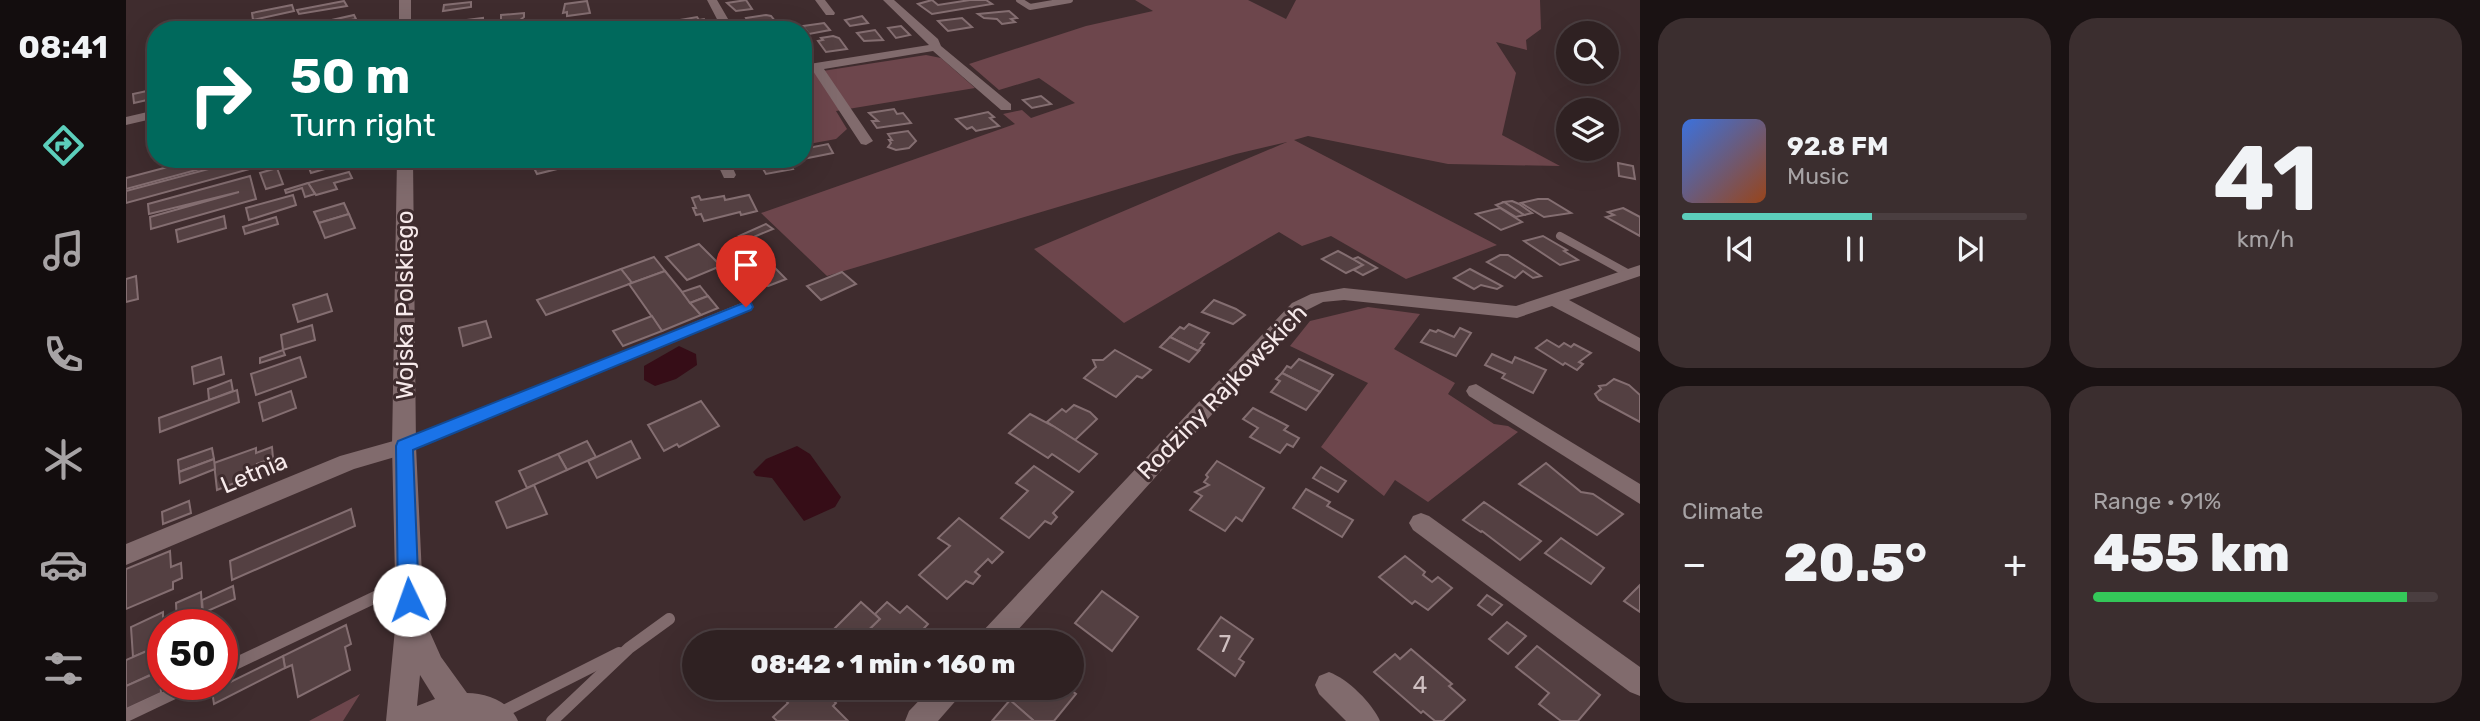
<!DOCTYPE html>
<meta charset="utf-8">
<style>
body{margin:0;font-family:Rubik,sans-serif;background:#3b2e2f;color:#f1f3f6;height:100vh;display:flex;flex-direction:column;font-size:26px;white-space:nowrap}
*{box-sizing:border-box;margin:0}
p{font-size:23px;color:#a7a3a5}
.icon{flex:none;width:38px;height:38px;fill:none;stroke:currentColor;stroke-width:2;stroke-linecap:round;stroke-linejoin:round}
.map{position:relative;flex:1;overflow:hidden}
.panel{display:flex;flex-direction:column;gap:18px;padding:18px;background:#1a1213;width:840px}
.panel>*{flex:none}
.hud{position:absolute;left:21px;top:21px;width:665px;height:147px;border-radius:28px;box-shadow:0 7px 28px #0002,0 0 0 2px #4a3e40;background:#00695c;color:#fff;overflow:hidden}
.tools{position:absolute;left:1430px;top:21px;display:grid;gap:14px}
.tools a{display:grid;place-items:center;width:63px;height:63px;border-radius:50%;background:#2f2122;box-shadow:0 7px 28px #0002,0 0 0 2px #4a3e40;font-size:35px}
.speed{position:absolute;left:21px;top:609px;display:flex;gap:14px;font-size:35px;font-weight:700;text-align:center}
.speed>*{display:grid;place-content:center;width:91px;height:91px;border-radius:50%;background:#2f2122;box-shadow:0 7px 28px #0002,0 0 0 2px #4a3e40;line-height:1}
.speed .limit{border:10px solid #d22;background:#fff;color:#111}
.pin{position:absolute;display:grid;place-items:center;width:60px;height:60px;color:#fff;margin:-72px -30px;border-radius:50% 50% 50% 0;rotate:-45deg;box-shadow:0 0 7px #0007}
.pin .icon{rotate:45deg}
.me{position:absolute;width:77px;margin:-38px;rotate:357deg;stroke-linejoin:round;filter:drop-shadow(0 0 5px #0008)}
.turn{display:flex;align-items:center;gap:24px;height:147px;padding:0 28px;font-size:32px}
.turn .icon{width:91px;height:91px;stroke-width:2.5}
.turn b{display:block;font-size:49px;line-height:60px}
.big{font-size:52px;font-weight:800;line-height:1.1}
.panel .card{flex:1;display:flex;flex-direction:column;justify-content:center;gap:10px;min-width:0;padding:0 24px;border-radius:28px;background:#3b2e2f}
.panel .dial{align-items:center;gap:0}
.dial b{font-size:91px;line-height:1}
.song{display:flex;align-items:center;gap:21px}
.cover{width:84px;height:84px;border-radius:10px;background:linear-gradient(135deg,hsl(220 70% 55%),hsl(20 70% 35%))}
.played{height:7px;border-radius:4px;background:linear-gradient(90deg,#5ccebb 55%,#4a3e40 55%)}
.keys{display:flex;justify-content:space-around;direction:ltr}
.heat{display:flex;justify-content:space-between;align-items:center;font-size:38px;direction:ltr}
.charge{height:10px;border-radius:5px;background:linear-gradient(90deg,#34c759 91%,#4a3e40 0)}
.panel .tiles{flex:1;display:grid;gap:18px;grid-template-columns:repeat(2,1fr)}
.trip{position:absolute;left:556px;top:630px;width:402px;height:70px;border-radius:35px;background:#2f2122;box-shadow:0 7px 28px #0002,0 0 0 2px #4a3e40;font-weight:800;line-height:70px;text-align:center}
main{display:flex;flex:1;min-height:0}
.tab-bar{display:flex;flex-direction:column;width:126px;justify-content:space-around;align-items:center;background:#130d0e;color:#a7a3a5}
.tab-bar .icon{width:49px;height:49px}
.tab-bar .current{color:#5ccebb}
.tab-bar b{font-size:32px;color:#f1f3f6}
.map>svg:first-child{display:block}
.green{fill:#6d464c}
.water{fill:#360d17}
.building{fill:#544042;stroke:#846e71;stroke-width:2}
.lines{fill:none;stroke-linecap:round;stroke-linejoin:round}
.service-far3{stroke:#816b6d;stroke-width:6}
.service-far2{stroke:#816b6d;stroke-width:8}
.service-far1{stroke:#816b6d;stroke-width:10}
.service{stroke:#816b6d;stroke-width:12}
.minor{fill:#816b6d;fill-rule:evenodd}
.secondary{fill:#816b6d;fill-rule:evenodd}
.route{fill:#1a73e8;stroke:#114b97;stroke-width:2}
.labels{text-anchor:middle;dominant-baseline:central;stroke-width:6;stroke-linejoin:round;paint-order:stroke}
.street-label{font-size:24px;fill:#f6e9ea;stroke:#3f2c2e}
.near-number-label{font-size:24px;fill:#cebfc0}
</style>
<main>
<nav class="tab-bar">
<b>08:41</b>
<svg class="icon current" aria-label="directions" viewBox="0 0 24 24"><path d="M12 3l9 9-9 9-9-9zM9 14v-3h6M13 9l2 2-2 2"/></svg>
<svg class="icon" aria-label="music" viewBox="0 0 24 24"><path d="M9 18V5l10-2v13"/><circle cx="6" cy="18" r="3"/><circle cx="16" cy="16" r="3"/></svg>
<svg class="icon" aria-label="phone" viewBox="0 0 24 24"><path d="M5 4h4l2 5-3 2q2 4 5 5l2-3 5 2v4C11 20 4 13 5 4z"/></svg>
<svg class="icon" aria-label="climate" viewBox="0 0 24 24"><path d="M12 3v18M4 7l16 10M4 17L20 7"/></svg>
<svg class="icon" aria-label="car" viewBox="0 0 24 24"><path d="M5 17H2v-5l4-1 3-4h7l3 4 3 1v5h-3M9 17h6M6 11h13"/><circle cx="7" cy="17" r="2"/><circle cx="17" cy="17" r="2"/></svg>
<svg class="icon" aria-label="filters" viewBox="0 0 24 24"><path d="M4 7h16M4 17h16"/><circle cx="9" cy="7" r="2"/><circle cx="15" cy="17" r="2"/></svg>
</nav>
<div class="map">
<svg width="1514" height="721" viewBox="0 0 1514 721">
<rect width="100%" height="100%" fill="#3f2c2e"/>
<g class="green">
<polygon points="1009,0 1122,0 1160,19 1170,0 1414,0 1415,29 1400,40 1401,50 1370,42 1390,73 1376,135 1434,166 1322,164 1182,136 1168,140 1371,245 1280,279 1205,236 1176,246 1153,232 998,323 908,249 1161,142 1110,154 701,276 635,213 889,124 877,114 896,110 905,118 949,103 913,78 873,90 843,64 960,26 1027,11"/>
<polygon points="800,55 815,58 849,88 710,111 721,129 710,139 677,145 677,74"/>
<polygon points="1242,307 1294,314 1268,349 1329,383 1322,394 1368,424 1382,426 1392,432 1302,502 1269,480 1258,496 1195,447 1242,383 1164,346 1184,321"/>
<polygon points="234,694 217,721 183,721"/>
</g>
<g class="water">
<polygon points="553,346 570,354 571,365 550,379 529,386 518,380 518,366"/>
<polygon points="671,446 684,454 715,497 709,507 678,521 646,478 630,476 627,472 640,459"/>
</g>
<g class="building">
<polygon points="620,0 626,9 610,11 601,3"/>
<polygon points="806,0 812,5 844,0 860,0 866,4 806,14 792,4"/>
<polygon points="218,1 221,6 173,14 171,10"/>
<polygon points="461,1 464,13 441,16 441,12 437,13 439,4"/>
<polygon points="345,2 345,7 317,11 318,5"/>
<polygon points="166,5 168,11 127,20 126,13"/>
<polygon points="883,11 891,18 885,19 889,22 876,24 871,19 858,18 852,14"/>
<polygon points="398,13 398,17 394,20 375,22 375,15"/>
<polygon points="228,15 230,19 202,25 197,22"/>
<polygon points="640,15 645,16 649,21 624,25 620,18"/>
<polygon points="736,16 742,23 724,26 719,20"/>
<polygon points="571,17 573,20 578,19 581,24 559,29 554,20"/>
<polygon points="357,18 357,24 317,29 318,23"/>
<polygon points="836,18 846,27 822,31 812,21"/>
<polygon points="169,21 172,27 149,30 147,26"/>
<polygon points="540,23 543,30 521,30 520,26"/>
<polygon points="698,23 704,30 683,34 677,26"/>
<polygon points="775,26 784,35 770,38 762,28"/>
<polygon points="749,30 757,40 738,41 731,33"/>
<polygon points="707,36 713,38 721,49 700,52 692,41 697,40 695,38"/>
<polygon points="30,89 30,98 8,103 7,94"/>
<polygon points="915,96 925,104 906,108 897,100"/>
<polygon points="768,109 771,114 777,113 785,123 751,128 746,121 752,121 743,113"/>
<polygon points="862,112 868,117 864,118 873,126 850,131 846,127 841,129 830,119"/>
<polygon points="782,131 790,141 783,148 770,150 762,147 765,143 763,140 766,140 762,134"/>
<polygon points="702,144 707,153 677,159 677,149"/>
<polygon points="72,159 111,159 0,189 0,178"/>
<polygon points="120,159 156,160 0,203 0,191"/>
<polygon points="214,159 216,164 185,173 180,160"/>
<polygon points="416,159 430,159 435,168 411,174 405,162"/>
<polygon points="623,159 662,160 667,169 640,174 636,167 627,168"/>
<polygon points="1492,163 1507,166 1509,179 1493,176"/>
<polygon points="151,168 157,184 140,189 134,173"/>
<polygon points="223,172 226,178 208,183 211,189 190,195 182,183"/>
<polygon points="124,176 130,199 25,229 24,217 113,192 23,214 22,204"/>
<polygon points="182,183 189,194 179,197 176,188 160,193 159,190"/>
<polygon points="167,195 170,205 123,220 120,208"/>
<polygon points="623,195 631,211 615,215 614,212 578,221 575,214 570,215 567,208 570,208 566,198 573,196 575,200 598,196 599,200"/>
<polygon points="1412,199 1422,199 1445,213 1418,217 1395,203"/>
<polygon points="1386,201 1393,204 1406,213 1398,215 1378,202"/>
<polygon points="1378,202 1398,215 1390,217 1370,205"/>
<polygon points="218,203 223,214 193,223 188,212"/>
<polygon points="1374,208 1396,222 1375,230 1350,214"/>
<polygon points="1497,208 1514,217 1514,236 1480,217 1488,215 1482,212"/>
<polygon points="223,214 229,228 199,238 193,223"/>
<polygon points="98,216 100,228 52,242 50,230"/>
<polygon points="150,217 152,224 119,234 117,227"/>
<polygon points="640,224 647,229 625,238 632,245 626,247 613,236"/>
<polygon points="1417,236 1441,250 1438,251 1452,260 1434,265 1398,241"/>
<polygon points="573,244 595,266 561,280 540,257"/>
<polygon points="1212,251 1227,259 1237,265 1220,273 1196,259"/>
<polygon points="1374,255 1382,255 1415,276 1407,278 1397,271 1389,278 1361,262"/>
<polygon points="620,256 641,277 611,290 590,268"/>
<polygon points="528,257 539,271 506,283 495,269"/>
<polygon points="1232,257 1251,268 1237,275 1228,270 1237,265 1227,259"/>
<polygon points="648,267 660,279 642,286 635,280 641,277 636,272"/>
<polygon points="495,269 506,283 420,315 411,300"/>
<polygon points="1344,269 1376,286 1371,289 1355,285 1348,289 1328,278"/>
<polygon points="539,271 575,315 536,331 503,284"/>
<polygon points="716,272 730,284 695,300 681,286"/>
<polygon points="10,276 12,299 0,302 0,279"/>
<polygon points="574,286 582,296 564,303 556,292"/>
<polygon points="201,294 206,311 172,322 167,305"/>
<polygon points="582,296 592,308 575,315 564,303"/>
<polygon points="1088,300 1110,309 1119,315 1107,324 1076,312"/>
<polygon points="526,316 536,331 497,346 487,331"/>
<polygon points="360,321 365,337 337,346 333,328"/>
<polygon points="1063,324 1083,333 1075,343 1078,344 1072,351 1044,337 1054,327 1058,329"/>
<polygon points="186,325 189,340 157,350 155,335"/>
<polygon points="1334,328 1345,333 1330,356 1295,342 1304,330 1310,332 1312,330 1328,337"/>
<polygon points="1044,337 1072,351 1073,351 1063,362 1034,347"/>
<polygon points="1421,340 1433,347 1438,343 1445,347 1448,344 1465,353 1453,362 1457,364 1451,370 1439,363 1437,365 1410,348"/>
<polygon points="157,350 159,355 134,363 134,358"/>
<polygon points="989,350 1025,370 1016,378 1011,376 990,397 958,378 970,367 967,360 977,360"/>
<polygon points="1366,354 1386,363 1389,357 1420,370 1407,393 1376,378 1379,374 1359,365"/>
<polygon points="95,357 98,374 68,384 66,367"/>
<polygon points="174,357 180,377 130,395 125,374"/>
<polygon points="1173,359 1207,375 1194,392 1156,373 1161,366 1165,368"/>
<polygon points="1156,373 1194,392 1180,410 1145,392 1154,381 1150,379"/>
<polygon points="1488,379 1503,385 1514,395 1514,422 1473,400 1469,394 1475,389 1473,386 1480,385"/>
<polygon points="105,380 107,391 83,400 82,389"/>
<polygon points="111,390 113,402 34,432 33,418"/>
<polygon points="165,391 170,408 137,421 133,403"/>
<polygon points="575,401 593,426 553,447 551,444 538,451 522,425"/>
<polygon points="948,405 964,412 971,419 949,440 921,422 936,409 940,412"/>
<polygon points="1127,408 1162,426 1158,430 1173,438 1167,447 1161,444 1154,453 1124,437 1132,428 1117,419"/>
<polygon points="904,414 927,426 971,454 953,472 926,454 922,458 883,433"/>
<polygon points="461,441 470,457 441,470 432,454"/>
<polygon points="505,441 514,458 471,478 462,461"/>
<polygon points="146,447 147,458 131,464 133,473 91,490 88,463 130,448 130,453"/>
<polygon points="86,448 88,459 53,472 52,460"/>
<polygon points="432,454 441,470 401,488 393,471"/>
<polygon points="88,459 89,469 54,483 53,472"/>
<polygon points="1091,461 1138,488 1116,521 1110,517 1099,531 1064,510 1076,496 1069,492 1083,485 1078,482 1082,477 1080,475"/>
<polygon points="1420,463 1455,492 1467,494 1497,514 1471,535 1393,484"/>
<polygon points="908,466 947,492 927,513 931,517 925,524 919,521 903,538 875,518 902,491 890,483"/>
<polygon points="1195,467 1220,481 1212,492 1187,478"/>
<polygon points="408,485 421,514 381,528 370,502"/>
<polygon points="1180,489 1204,502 1201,506 1227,520 1216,537 1167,508"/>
<polygon points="63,501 65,513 37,524 36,512"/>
<polygon points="1358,502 1415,541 1394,560 1356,531 1355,532 1337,520"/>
<polygon points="225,509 229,526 106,580 104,561"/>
<polygon points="833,518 877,552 866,563 862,559 849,572 854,576 847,584 840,581 821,599 793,575 824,546 812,538"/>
<polygon points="1435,538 1478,568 1465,584 1419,553"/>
<polygon points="44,551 45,567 55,563 56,578 47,582 47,589 0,609 0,569"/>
<polygon points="1279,556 1299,572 1297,575 1306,582 1312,577 1326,588 1302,610 1289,601 1286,604 1253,577"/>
<polygon points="1514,585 1514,612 1498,601"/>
<polygon points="107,586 109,599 77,613 76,600"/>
<polygon points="976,591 1012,617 986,651 949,623"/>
<polygon points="75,592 77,625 51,625 50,603"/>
<polygon points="1361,595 1376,605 1366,615 1352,605"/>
<polygon points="735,602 754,619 730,642 723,642 708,629"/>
<polygon points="761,602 774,613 781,606 802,624 785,642 751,642 740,633 754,619 749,614"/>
<polygon points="37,612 37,644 7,657 5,627"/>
<polygon points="1095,617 1127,639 1113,659 1118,662 1109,676 1072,649"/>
<polygon points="1381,622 1400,636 1382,654 1363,639"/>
<polygon points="220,625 225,644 219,647 224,670 172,697 166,665 159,668 157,656"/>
<polygon points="37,644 37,669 0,686 0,660"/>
<polygon points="1411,646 1474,695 1452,721 1435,721 1413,704 1423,693 1390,667"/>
<polygon points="1285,649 1326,684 1323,686 1339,700 1317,721 1309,721 1297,711 1295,713 1248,672 1269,654 1274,659"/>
<polygon points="157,656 159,668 88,704 86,691"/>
<polygon points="34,671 35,693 0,709 0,686"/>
<polygon points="661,688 695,688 710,703 707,706 722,721 651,721 647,717 662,703 654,694"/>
<polygon points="895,688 942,688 950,694 928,721 908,721 884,700"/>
<polygon points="884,700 908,721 866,721"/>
</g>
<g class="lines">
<polyline class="service-far3" points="893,0 904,7 944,0"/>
<polyline class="service-far2" points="1434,236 1503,274"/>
<polyline class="service-far1" points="280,445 619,307"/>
<g class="service">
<polyline points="96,670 281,582"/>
<polyline points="372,714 493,653"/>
<polyline points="0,716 67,684"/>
<polyline points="426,721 503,648 543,619"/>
</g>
<g class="minor">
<path d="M581,0H591L605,24C599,31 593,30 585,30L593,23Z"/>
<polygon points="689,0 699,0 709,13 708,15 700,15"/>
<polygon points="757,0 768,0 812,39 815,46 885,104 885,110 875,110 807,51 698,69 747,141 740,145 735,144 687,71 677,73 677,65 803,45"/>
<polygon points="30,110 30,118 0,125 0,117"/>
<polygon points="589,159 603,159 610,175 608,178 598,178"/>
<polygon points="1514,265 1514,276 1443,300 1514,338 1514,352 1426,306 1391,318 1218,300 1197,302 1179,311 881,642 851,642 855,633 1166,303 1185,294 1218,288 1390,306"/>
<polygon points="1350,384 1514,484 1514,504 1343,396 1340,391 1343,386"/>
<polygon points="278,438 286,440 289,446 286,452 228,469 0,565 0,544 214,456"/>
<polygon points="1295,513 1303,516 1514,667 1514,696 1504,692 1287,530 1283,523 1287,516"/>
<path d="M1203,672C1222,679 1246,703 1254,721H1220L1193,694L1189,685L1193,676Z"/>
<polygon points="805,688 837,688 833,697 812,721 779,721 783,711"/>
</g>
<g class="secondary">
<rect x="273" y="0" width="12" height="30"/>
<path d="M271,159H287L290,446L298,619L315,657L341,693C361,693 384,702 392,721H260L270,619L266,446ZM294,675L309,699L291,706Z"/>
</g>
</g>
<polygon class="route" points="620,302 625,303 627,307 625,310 287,450 293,600 290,607 283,610 275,607 272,600 270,446 272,441"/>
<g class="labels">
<g class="street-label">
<text transform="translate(279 305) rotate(-90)">Wojska Polskiego</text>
<text transform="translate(1096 392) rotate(-46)">Rodziny Rajkowskich</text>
<text transform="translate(128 473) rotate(-23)">Letnia</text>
</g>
<g class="near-number-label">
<text x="1099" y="644">7</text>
<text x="1294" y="685">4</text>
</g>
</g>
</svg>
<div class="tools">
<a><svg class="icon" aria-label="search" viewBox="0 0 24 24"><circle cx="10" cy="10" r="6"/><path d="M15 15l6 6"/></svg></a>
<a><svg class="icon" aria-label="layers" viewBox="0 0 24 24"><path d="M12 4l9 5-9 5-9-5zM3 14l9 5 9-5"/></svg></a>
</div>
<div class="speed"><div class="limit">50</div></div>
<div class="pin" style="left:620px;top:307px;background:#d93025"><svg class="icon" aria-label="arrive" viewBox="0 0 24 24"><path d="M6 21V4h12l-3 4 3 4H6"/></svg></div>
<svg class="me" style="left:283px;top:600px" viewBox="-20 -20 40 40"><circle r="19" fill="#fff"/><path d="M0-13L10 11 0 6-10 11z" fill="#1a73e8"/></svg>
<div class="trip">08:42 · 1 min · 160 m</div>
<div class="hud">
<div class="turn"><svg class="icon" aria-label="right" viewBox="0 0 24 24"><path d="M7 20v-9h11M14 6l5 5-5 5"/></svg><div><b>50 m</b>Turn right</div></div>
</div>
</div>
<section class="panel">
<div class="tiles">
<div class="card">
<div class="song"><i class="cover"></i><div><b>92.8 FM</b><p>Music</p></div></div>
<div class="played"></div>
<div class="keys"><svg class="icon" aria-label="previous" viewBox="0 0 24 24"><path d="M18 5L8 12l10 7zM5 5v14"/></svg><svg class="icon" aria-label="pause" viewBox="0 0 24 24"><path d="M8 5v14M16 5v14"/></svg><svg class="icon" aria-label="next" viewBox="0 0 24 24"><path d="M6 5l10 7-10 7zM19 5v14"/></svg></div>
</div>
<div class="card dial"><b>41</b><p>km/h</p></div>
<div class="card"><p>Climate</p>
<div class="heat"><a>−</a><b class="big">20.5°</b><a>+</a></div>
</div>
<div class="card"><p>Range · 91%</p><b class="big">455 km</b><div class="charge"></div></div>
</div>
</section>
</main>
